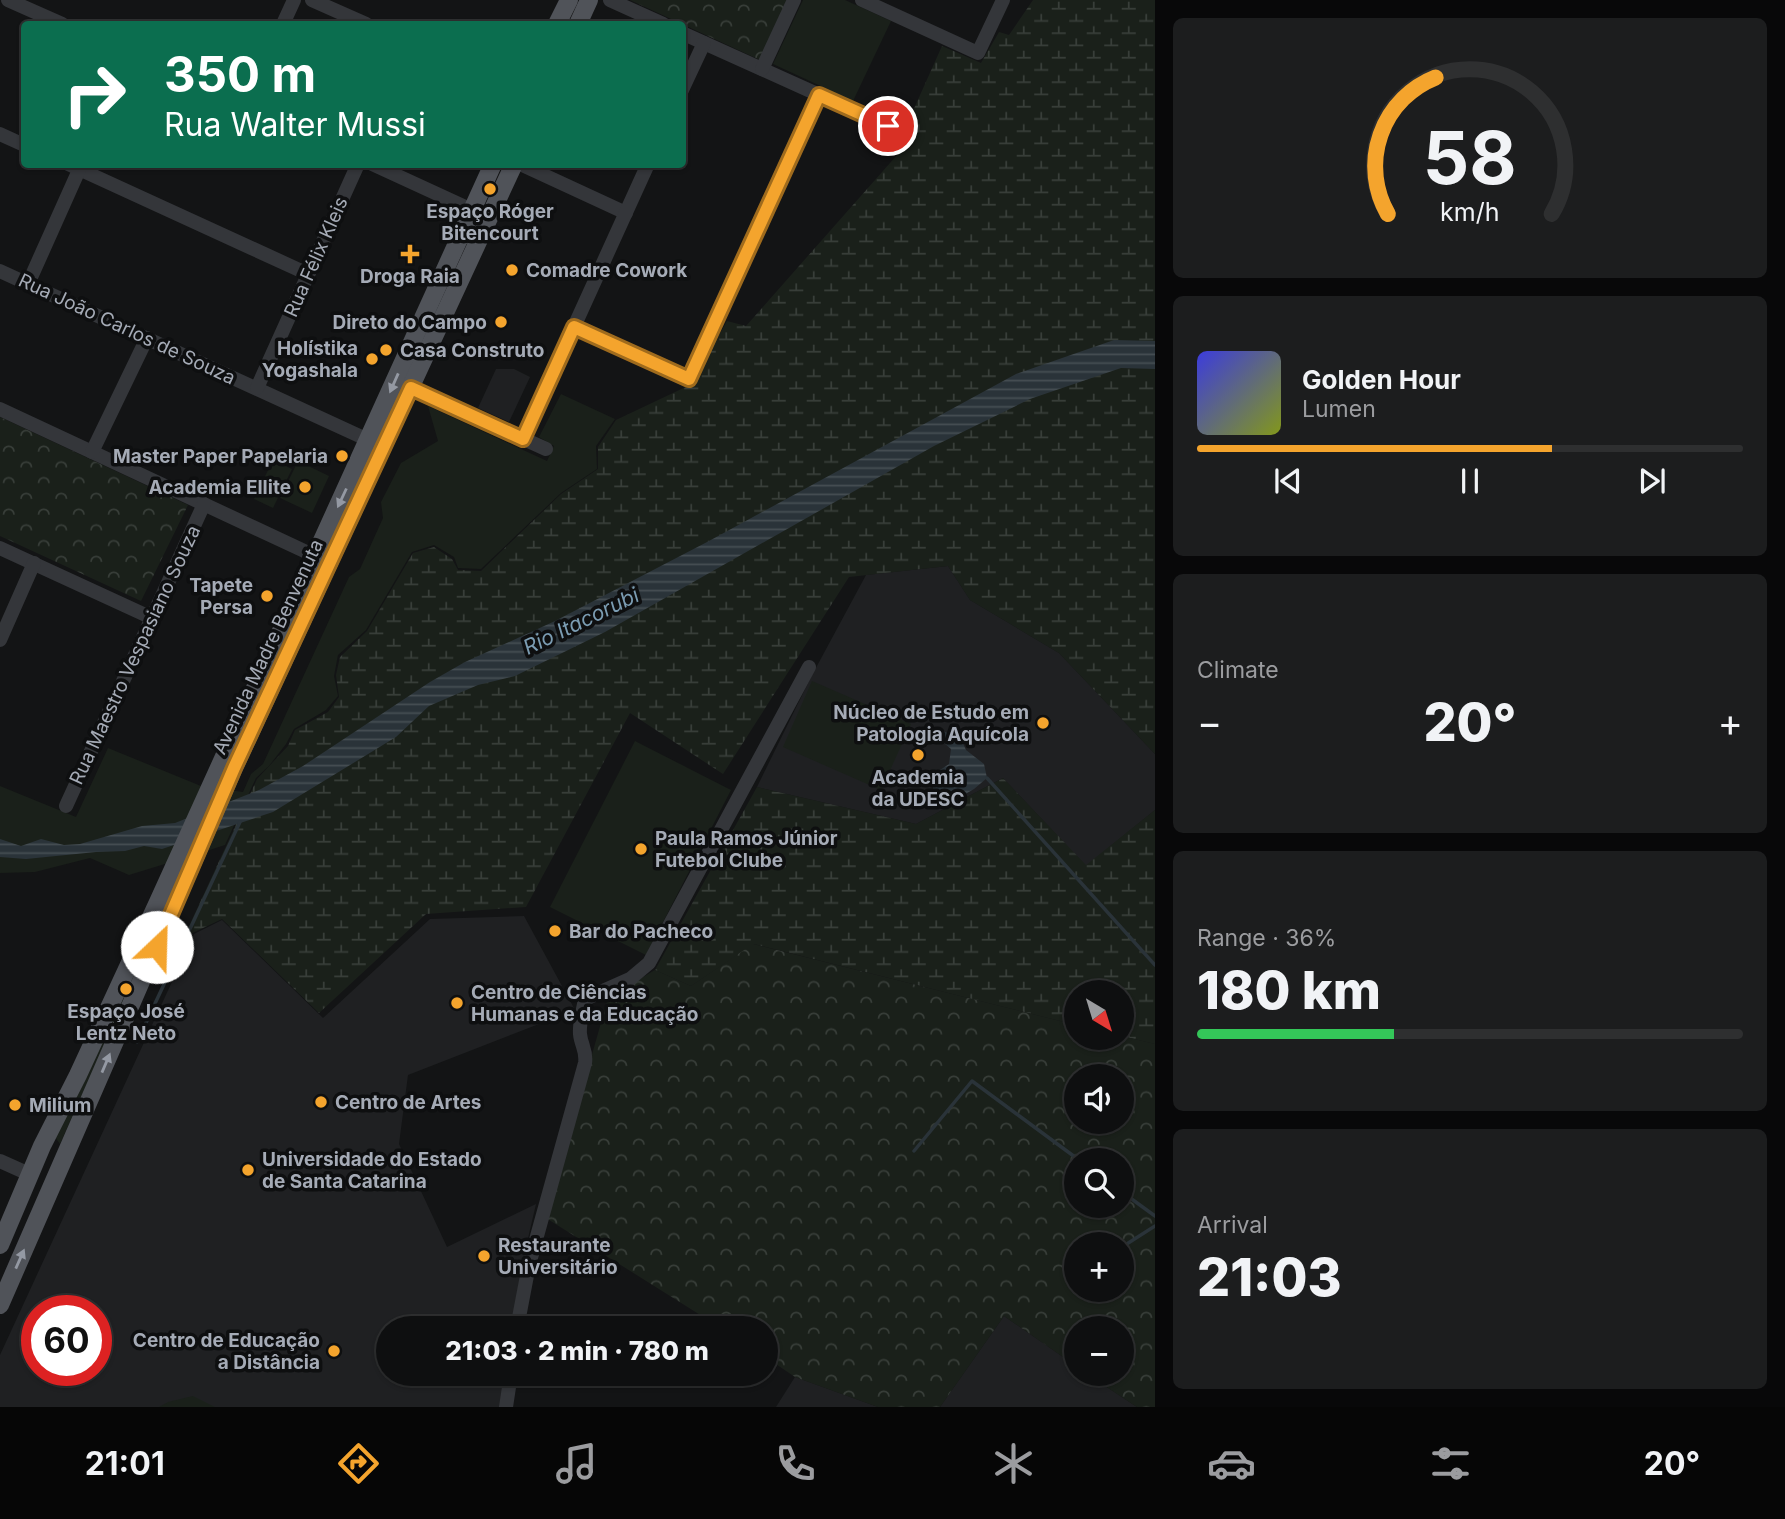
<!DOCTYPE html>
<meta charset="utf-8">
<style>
body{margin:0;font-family:Inter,sans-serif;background:#1c1d1e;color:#f1f3f6;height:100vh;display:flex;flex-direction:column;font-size:26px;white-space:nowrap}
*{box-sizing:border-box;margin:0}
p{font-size:23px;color:#9b9c9f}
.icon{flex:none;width:38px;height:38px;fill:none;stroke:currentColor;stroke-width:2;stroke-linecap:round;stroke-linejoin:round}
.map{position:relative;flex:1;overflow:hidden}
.details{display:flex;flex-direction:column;gap:18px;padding:18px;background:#080809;width:630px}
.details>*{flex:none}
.top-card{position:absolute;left:21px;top:21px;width:665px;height:147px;border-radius:7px;box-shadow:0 2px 5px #0004,0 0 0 2px #2e2f30;background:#0b6e4f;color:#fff;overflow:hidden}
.needle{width:46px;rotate:142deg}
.fabs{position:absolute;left:1064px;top:980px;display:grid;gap:14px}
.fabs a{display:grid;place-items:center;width:70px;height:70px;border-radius:50%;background:#0e0f10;box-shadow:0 2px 5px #0004,0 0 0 2px #2e2f30;font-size:35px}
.speed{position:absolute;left:21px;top:1295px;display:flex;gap:14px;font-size:35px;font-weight:700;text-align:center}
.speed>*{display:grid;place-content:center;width:91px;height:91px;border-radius:50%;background:#0e0f10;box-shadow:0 2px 5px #0004,0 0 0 2px #2e2f30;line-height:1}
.speed .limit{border:10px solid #d22;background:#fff;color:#111}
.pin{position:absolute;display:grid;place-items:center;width:60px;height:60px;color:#fff;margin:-30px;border:4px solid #fff;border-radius:50%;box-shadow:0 2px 7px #0007}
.me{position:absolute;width:77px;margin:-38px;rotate:24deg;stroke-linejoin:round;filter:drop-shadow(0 0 5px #0008)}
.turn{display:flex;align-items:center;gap:24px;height:147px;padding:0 28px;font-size:32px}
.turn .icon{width:91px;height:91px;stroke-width:2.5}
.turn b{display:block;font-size:49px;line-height:60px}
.big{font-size:52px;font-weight:800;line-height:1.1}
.details .card{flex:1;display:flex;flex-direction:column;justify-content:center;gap:10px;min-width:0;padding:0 24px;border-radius:10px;background:#1c1d1e}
.details .dial{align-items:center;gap:0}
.dial svg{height:182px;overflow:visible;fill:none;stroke:#2e2f30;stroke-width:7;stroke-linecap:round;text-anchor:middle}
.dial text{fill:#f1f3f6;stroke:none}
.song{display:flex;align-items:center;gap:21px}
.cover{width:84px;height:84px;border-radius:10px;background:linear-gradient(135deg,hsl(240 70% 55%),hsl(70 70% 35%))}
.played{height:7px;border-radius:4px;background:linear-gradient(90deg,#f4a42d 65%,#2e2f30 65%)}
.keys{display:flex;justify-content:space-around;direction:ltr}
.heat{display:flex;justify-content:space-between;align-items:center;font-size:38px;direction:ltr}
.charge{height:10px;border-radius:5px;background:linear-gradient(90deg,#34c759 36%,#2e2f30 0)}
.trip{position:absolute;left:376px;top:1316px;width:402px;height:70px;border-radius:35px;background:#0e0f10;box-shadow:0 2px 5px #0004,0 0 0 2px #2e2f30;font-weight:800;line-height:70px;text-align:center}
.tab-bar{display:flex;height:112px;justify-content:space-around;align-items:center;background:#060606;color:#9b9c9f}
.tab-bar .icon{width:49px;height:49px}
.tab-bar .selected{color:#f4a42d}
.tab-bar b{font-size:32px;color:#f1f3f6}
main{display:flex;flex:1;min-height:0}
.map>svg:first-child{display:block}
.built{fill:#1f2022;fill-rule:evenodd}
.grass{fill:#1a201a}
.wetland{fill:url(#wetland-marsh)}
.park{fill:url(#park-crowns);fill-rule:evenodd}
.water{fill:url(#water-rules)}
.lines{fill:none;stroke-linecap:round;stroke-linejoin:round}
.stream{stroke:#2a3339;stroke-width:3.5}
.minor{stroke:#34363a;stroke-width:14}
.major{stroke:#505359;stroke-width:18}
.oneway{fill:#9499a3}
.route-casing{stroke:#9f6b1d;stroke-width:18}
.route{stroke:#f4a42d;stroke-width:12}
.poi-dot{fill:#f4a42d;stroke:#0e0f10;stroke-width:2.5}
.labels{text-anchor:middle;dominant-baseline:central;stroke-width:7;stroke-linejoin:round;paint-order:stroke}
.poi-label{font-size:19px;font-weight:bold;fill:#a5abb6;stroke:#0e0f10;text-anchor:start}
.street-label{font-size:19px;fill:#a5abb6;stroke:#0e0f10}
.water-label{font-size:21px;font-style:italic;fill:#7b9cb2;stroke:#0e0f10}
</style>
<main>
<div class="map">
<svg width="1155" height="1407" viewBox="0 0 1155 1407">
<defs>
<pattern id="wetland-marsh" width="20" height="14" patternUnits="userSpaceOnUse" patternTransform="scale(1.75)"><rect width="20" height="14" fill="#1a201a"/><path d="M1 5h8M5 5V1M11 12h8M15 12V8" fill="none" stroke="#383e39"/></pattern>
<pattern id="park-crowns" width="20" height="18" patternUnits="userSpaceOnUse" patternTransform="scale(1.75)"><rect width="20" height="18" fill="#1a201a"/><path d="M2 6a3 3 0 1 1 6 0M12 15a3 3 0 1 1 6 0" fill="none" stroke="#383e39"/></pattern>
<pattern id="water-rules" width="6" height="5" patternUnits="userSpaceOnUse" patternTransform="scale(1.75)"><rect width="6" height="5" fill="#2a3339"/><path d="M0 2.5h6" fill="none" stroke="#464e53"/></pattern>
</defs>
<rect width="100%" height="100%" fill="#131415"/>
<g class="built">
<polygon points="496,369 514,369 530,377 509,422 478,408"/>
<polygon points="948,566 970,600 1059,653 1155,754 1155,810 1086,866 1003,778 916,824 757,787 811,677 866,575"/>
<path d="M524,916L575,1010L408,1075L399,1144L447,1247L536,1204L522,1264L512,1328H388V1374H505L500,1407H0V1355L194,934L222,920L323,1018L430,919ZM37,1311H96V1370H37Z"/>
<polygon points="1004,1316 1076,1366 1076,1374 1087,1374 1137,1407 940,1407"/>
<polygon points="795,1377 878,1407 776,1407"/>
</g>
<g class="grass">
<polygon points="803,0 845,0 891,21 853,101 773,64"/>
<polygon points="561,394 615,419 596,446 597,469 561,493 481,569 458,568 454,557 434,545 412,552 366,630 338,655 334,676 338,696 326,710 294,729 286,744 269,766 256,778 225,845 188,857 60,1144 55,1137 181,859 129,875 90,858 35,872 0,873 0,786 76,817 108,748 201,786 243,792 251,774 263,764 349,577 360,569 383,518 381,502 401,463 438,441 428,406 547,461 554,446 539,437"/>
<polygon points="273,460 292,469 273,508 254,499"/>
<polygon points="298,461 329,476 312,513 280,498"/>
<polygon points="812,681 911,724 881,790 783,747"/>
<polygon points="635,741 731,790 646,955 550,907"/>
<polygon points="193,1396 215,1407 159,1407 168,1402"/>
</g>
<g class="wetland">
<polygon points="1033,0 1155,0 1155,754 1059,653 970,600 948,566 849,577 723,774 630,713 526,907 426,914 319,1013 222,919 184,937 257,779 288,746 295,730 328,712 339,697 336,675 340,657 367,631 413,553 434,547 452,559 458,570 481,571 561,494 598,469 598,447 616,420 692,384 727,321 746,326 913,137 912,113 942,46 981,63 999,32 1009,35"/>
<polygon points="1003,778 1086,865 1155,810 1155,1044 1122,1036 1122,992 1076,992 1076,1025 754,944 691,986 655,970 757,787 916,824"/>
</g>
<g class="park">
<polygon points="630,0 788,0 760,60"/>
<polygon points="0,417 188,505 141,601 0,536"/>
<path d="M753,944L1076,1025V1038L1122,1036L1155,1044V1407H1137L1087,1374H1122V1328H1076V1366L1004,1316L940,1407H878L795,1377L767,1358L766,1328H721L546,1218L608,998L655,970L691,986ZM1076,1076H1122V1122H1076ZM1076,1160H1122V1206H1076ZM1076,1244H1122V1290H1076Z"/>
</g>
<g class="water">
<polygon points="1114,340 1155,341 1155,369 1121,368 1030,399 934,446 605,632 515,676 478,685 429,706 396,737 273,812 162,849 144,846 125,851 96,852 26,859 0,857 0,839 21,846 41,839 64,845 80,844 142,826 175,823 259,790 303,766 430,682 465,662 555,621 709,541 1016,374"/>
<polygon points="943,731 961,739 966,750 984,764 987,778 974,789 945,806 933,798 933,787 940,779 940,770 949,764 951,749 944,743"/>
</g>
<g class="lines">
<g class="stream">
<polyline points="987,778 1155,965"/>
<polyline points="137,1042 240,822"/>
<polyline points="914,1151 972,1081 1079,1160"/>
<polyline points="1122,1192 1155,1216"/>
<polyline points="1122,1247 1155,1226"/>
<polyline points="1071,1279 1076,1275"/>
</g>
<g class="minor">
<polyline points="8,0 62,24"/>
<polyline points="312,0 366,24"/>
<polyline points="610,0 663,24"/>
<polyline points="862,0 978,53 1003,0"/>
<polyline points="283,24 294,0"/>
<polyline points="682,33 888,126"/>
<polyline points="762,69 794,0"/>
<polyline points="682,90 704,43"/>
<polyline points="0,134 24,145"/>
<polyline points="68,164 308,274"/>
<polyline points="372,164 472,210"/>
<polyline points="520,164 626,213"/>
<polyline points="0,271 377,444"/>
<polyline points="28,284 79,170"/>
<polyline points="574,327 689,378 819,95"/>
<polyline points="257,388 358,164"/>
<polyline points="411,388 546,449"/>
<polyline points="0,409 315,556"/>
<polyline points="523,439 648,164"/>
<polyline points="92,452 147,338"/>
<polyline points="0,548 152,618"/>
<polyline points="0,640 34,563"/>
<polyline points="66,806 204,504"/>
<polyline points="0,1161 29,1174"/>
<path d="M517,1328L529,1265L585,1063C587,1051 581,1045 580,1034C579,1023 583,1011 585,999L630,979L649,963L809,667"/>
<polyline points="506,1407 511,1374"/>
</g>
<g class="major">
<polyline points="557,24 569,0"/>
<polyline points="578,24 589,0"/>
<polyline points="0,1245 42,1146 78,1075 158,902 493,164"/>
<polyline points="0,1305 234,768 514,164"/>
</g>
</g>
<defs><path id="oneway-solid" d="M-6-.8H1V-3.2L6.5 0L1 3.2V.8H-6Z" transform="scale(1.75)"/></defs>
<g class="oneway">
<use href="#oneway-solid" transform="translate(394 383) rotate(114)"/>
<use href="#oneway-solid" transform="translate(342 498) rotate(115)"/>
<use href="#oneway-solid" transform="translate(106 1063) rotate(-67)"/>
<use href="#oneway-solid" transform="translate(20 1259) rotate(-66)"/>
</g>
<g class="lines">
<g class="route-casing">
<polyline id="route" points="157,947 234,768 411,388 523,439 574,327 689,379 819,95 888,126"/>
</g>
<use href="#route" class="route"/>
</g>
<g class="poi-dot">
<circle cx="490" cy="189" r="7"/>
<path d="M406.5 243.5h7v7h7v7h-7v7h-7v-7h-7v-7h7z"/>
<circle cx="512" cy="270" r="7"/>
<circle cx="501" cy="322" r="7"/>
<circle cx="386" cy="350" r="7"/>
<circle cx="372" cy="359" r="7"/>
<circle cx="342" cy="456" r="7"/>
<circle cx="305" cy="487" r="7"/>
<circle cx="267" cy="596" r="7"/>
<circle cx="1043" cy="723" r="7"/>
<circle cx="918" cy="755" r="7"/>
<circle cx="641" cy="849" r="7"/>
<circle cx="555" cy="931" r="7"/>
<circle cx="126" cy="989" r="7"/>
<circle cx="457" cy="1003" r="7"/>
<circle cx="321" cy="1102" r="7"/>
<circle cx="15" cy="1105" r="7"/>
<circle cx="248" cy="1170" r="7"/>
<circle cx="484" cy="1256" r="7"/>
<circle cx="334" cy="1351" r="7"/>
</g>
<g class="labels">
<g class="poi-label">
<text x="490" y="211" text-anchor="middle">Espaço Róger<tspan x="490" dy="22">Bitencourt</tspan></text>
<text x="526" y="270">Comadre Cowork</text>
<text x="410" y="276" text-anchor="middle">Droga Raia</text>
<text x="487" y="322" text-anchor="end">Direto do Campo</text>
<text x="358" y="348" text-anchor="end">Holístika<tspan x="358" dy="22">Yogashala</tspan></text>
<text x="400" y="350">Casa Construto</text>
<text x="328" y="456" text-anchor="end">Master Paper Papelaria</text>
<text x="291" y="487" text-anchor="end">Academia Ellite</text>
<text x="253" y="585" text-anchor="end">Tapete<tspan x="253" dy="22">Persa</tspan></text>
<text x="1029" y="712" text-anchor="end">Núcleo de Estudo em<tspan x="1029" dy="22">Patologia Aquícola</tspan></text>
<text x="918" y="777" text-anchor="middle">Academia<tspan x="918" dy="22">da UDESC</tspan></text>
<text x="655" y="838">Paula Ramos Júnior<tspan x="655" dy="22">Futebol Clube</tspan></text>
<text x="569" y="931">Bar do Pacheco</text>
<text x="471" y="992">Centro de Ciências<tspan x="471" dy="22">Humanas e da Educação</tspan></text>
<text x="126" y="1011" text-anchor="middle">Espaço José<tspan x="126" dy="22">Lentz Neto</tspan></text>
<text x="335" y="1102">Centro de Artes</text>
<text x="29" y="1105">Milium</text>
<text x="262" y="1159">Universidade do Estado<tspan x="262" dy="22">de Santa Catarina</tspan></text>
<text x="498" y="1245">Restaurante<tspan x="498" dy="22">Universitário</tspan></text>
<text x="320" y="1340" text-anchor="end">Centro de Educação<tspan x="320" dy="22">a Distância</tspan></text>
</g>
<g class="street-label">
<text transform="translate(316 257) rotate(-66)">Rua Félix Kleis</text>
<text transform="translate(127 329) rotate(25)">Rua João Carlos de Souza</text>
<text transform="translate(268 647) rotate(-65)">Avenida Madre Benvenuta</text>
<text transform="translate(135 655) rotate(-65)">Rua Maestro Vespasiano Souza</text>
</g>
<g class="water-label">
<text transform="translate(581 621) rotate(-26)">Rio Itacorubi</text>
</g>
</g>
</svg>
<div class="fabs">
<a><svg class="needle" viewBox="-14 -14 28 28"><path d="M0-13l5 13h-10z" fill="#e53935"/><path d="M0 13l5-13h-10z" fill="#9b9c9f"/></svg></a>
<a><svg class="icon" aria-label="sound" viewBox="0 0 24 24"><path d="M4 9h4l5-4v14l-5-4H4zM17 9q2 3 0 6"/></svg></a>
<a><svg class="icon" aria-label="search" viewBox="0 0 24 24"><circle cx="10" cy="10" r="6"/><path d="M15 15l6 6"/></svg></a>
<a>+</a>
<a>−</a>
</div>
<div class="speed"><div class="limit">60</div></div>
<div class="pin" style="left:888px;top:126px;background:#d93025"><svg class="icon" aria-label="arrive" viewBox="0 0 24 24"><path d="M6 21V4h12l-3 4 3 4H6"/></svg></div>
<svg class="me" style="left:157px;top:947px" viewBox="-20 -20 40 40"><circle r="19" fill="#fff"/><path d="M0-13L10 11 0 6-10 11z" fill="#f4a42d"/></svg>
<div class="trip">21:03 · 2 min · 780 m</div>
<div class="top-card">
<div class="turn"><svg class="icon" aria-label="right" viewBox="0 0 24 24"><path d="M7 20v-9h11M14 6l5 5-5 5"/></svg><div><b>350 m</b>Rua Walter Mussi</div></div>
</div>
</div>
<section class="details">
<div class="card dial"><svg viewBox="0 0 100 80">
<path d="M14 69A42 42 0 1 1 86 69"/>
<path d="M14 69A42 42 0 0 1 35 9" stroke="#f4a42d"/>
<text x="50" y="56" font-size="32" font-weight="700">58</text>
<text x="50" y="72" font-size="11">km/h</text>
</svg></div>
<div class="card">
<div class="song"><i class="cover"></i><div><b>Golden Hour</b><p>Lumen</p></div></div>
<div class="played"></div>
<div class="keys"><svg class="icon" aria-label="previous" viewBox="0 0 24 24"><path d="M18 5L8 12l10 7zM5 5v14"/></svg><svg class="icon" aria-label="pause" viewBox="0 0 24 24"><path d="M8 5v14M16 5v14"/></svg><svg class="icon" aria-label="next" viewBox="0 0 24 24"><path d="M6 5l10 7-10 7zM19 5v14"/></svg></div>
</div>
<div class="card"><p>Climate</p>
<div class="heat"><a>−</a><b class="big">20°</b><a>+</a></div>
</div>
<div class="card"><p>Range · 36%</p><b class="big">180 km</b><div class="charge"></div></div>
<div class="card"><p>Arrival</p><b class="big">21:03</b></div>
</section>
</main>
<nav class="tab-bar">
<b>21:01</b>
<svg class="icon selected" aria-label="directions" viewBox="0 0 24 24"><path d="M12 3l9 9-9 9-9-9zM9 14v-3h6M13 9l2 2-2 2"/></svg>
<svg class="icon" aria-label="music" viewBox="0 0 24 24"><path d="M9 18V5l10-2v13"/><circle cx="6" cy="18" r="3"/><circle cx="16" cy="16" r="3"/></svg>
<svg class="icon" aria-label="phone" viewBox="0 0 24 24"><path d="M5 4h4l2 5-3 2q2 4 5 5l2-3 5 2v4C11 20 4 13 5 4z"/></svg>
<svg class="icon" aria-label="climate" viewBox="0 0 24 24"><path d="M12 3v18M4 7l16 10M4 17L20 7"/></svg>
<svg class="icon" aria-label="car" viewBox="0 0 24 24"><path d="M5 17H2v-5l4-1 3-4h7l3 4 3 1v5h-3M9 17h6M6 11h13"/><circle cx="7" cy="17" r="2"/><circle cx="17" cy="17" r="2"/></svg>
<svg class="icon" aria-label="filters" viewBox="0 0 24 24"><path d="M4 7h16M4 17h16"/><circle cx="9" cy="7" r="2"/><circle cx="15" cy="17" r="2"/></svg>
<b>20°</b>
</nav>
